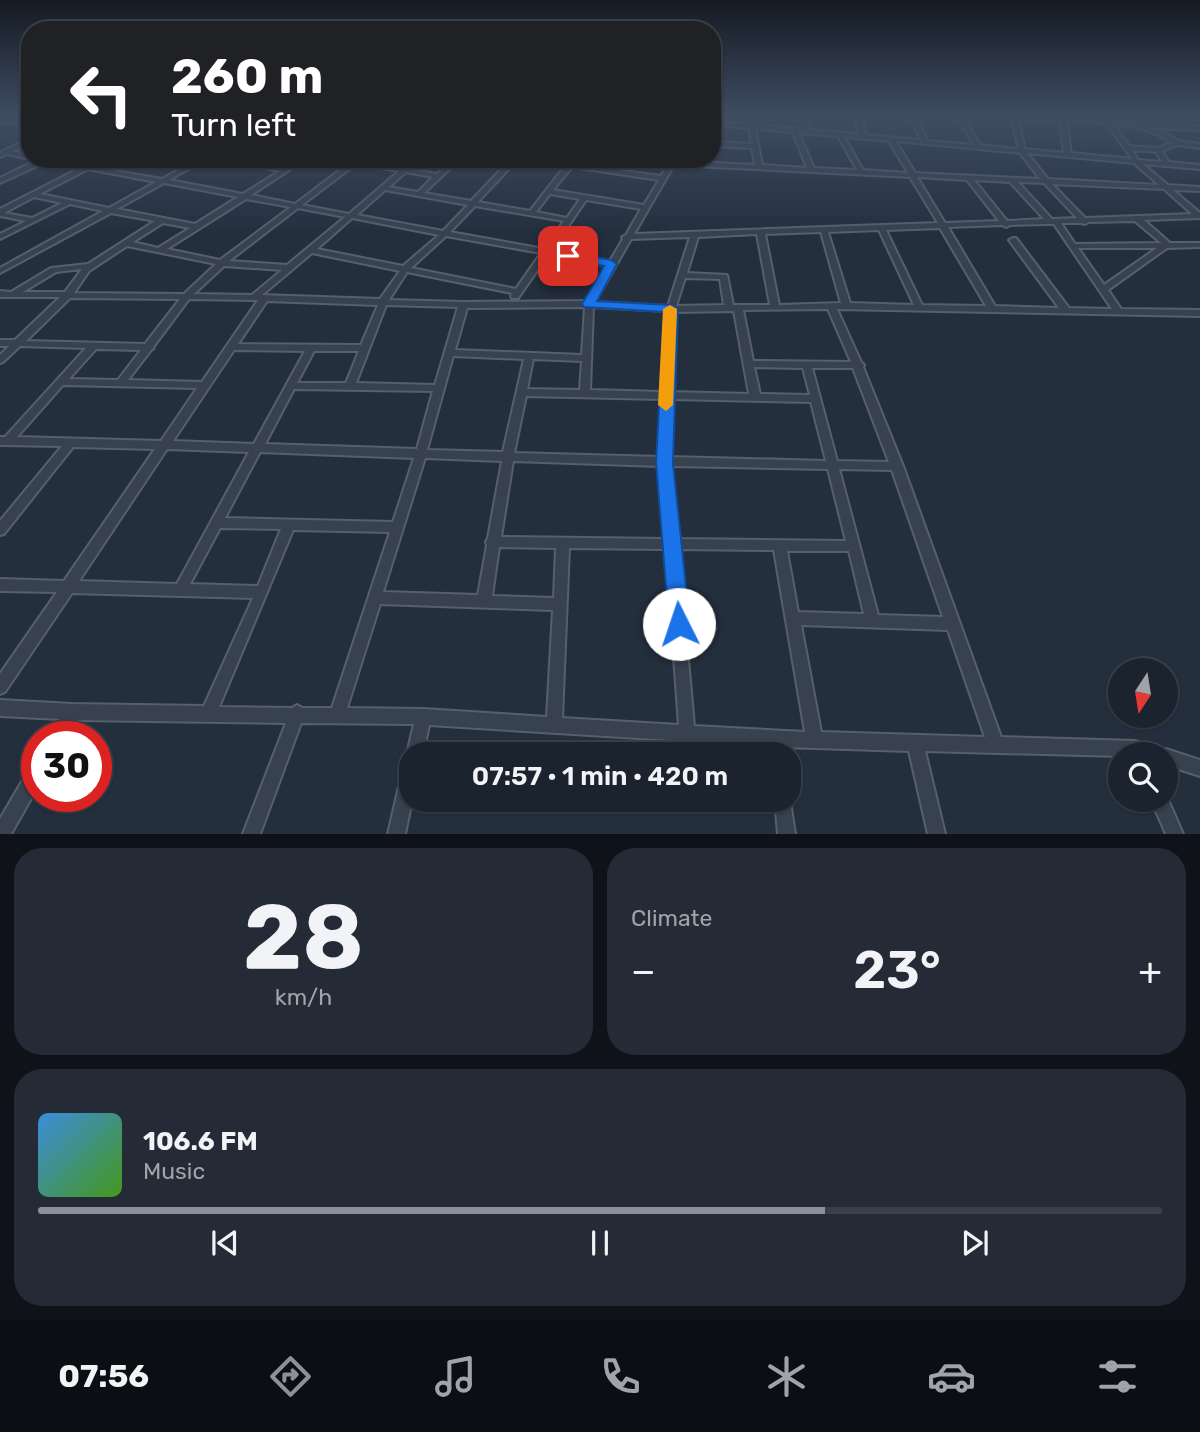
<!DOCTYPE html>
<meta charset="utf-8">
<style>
body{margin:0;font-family:Rubik,sans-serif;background:#242b36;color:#f1f3f6;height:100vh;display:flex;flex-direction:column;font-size:26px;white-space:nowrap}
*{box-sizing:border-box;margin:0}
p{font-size:23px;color:#a0a4aa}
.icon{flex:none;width:38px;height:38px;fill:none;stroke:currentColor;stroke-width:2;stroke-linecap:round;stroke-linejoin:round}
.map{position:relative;height:834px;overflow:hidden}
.drawer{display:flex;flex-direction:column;gap:14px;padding:14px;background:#0f1319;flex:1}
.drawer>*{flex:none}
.top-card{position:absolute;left:21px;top:21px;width:700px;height:147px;border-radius:28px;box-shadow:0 2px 5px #0004,0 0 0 2px #39404a;background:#202124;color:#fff;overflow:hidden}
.needle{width:46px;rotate:192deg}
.buttons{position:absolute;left:1108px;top:658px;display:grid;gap:14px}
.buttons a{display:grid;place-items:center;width:70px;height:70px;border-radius:50%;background:#1b232e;box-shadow:0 2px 5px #0004,0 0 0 2px #39404a;font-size:35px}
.speed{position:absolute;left:21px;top:721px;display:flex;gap:14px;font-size:35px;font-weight:700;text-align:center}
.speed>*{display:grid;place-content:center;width:91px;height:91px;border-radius:50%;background:#1b232e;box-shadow:0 2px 5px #0004,0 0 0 2px #39404a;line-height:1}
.speed .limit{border:10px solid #d22;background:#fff;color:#111}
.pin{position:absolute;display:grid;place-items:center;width:60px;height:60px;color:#fff;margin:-30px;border-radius:14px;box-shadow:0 4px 10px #0006}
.me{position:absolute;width:77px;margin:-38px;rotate:356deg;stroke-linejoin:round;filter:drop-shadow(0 0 5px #0008)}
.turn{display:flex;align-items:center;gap:24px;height:147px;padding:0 35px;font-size:32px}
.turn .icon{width:91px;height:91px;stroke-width:2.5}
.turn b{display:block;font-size:49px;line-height:60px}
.big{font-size:52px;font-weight:600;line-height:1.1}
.drawer .tile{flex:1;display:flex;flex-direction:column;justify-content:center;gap:10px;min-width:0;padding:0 24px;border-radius:28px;background:#242b36}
.drawer .dial{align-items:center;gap:0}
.dial b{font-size:91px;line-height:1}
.song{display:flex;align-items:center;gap:21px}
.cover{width:84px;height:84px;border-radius:10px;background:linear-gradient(135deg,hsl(210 70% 55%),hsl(100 70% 35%))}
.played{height:7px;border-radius:4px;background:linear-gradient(90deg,#8c9099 70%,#39404a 70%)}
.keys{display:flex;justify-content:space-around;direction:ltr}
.heat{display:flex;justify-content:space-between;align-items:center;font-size:38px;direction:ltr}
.drawer .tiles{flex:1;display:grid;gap:14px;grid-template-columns:1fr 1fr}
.tile:last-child{grid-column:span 2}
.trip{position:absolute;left:399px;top:742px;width:402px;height:70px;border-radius:28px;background:#1b232e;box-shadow:0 2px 5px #0004,0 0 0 2px #39404a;font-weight:600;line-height:70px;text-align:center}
.tab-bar{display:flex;height:112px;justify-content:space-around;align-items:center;background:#0b0e12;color:#a0a4aa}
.tab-bar .icon{width:49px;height:49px}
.tab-bar .on{color:#8c9099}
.tab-bar b{font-size:32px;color:#f1f3f6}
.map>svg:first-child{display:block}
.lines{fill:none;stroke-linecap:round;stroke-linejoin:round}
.street-casing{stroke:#565f6c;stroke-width:4}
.street{fill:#38414e;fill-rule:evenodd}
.route{fill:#1a73e8;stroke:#114b97;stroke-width:2}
.slow{fill:#f59e0b}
</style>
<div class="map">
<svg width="1200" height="834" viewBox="0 0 1200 834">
<rect width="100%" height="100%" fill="#242f3e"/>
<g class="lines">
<g class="street-casing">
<g id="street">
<path d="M751,117H757L755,125L803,129L802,117H808L809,130L859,134L855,117H861L866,135L921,140L909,117H915L928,141L974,145L957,117H963L980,145L1019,149L1011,117L1100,119L1149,127L1151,124L1200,126V130L1152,128L1166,133L1178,141L1200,144V148L1177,145L1162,151L1169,162L1200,165V169L1143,164L1168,185L1200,187V191L1173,190L1200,213V218L1144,220L1170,243H1200V247L1167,248L1108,290L1121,309L1200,310V316L837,309L861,362L864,365L863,367L903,466L1001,737L1135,741L1159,748L1160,752L1166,749L1200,760V776L1166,765V754H1120V756L925,751L945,834H928L909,751L784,747L785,754H769L768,746L429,725L423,754H411V760L407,754L414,724L301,723L260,834H243L286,723L76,720L67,737H50L60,719L0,716V700L72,704L204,706L253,598L72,593L5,692L0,694V674L57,592L0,591V579L64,581L155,449L73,447L4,534L0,535V521L62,446L0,445V437H5L86,348L20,346L3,362L0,363V355L9,346H0V340H15L60,297H0V291L11,292L51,268L88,264L155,221L111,213L0,273V268L103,211L70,204L0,239V234L26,221L0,216V209L80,168L46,162L0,183V178L39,159H54L86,165L98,159H106L93,167L162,179L198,159H206L169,180L243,194L280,171L220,159H236L285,168L298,159H306L251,195L295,204L349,163L336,159H361L360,161L437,174L453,159H460L424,193L471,201L511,159H518L478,202L530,211L565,166L526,159H544L568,163L574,159L576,161L574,164L661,176L671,159H677L676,161L755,165L752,148L712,146V142L752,144L749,128L712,125V121L750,125ZM1018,120L1060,121L1064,153L1025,149ZM1066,121L1106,123L1132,159L1071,153ZM1113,124C1134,126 1154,130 1171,143L1157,148L1129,146ZM755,129L793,132L807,168L762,165ZM799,133L838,136L857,170L814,168ZM844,137L889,141L908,173L863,170ZM896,141L1020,153L1040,179L915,173ZM1132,150L1156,152L1162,162L1138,160ZM1027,153L1134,163L1159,185L1048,179ZM356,164L399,171L349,214L302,205ZM674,165L910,177L938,223L634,234ZM572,167L659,180L644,205L553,190ZM88,169L156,182L109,208L40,194ZM406,172L433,177L418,192L389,187ZM917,177L967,180L999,221L945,223ZM974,180L1010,182L1044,219L1007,221ZM1018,182L1044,183L1077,218L1052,219ZM164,183L238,197L195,224L117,209ZM1052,184L1164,189L1192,214L1085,218ZM385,190L468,205L443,231L357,215ZM550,194L580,199L567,218L536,212ZM34,197L62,203L32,218L4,213ZM246,199L291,207L220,260L167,249ZM586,200L641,209L626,235L622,237L623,239L610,261L551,251ZM475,206L564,221L544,249L450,232ZM298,208L345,217L287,265L229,261ZM352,218L439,235L403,266L317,249ZM1135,221L1161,243L1075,244L1061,223H1081L1085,224L1089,222ZM163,223L190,228L158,248L133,242ZM1048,224H1054L1112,309L1069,308L1016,238H1013L1009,240L1059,308L995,306L948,227L1002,225L1006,227L1010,225ZM940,228L986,306L922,305L886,230ZM879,230L914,305L850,303L828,232ZM821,232L841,303L779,305L765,234ZM757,234L770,305H733L727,275L687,273L698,237ZM446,236L541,253L516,289L411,268ZM690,237L668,306L595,302L631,239ZM127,246L216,264L184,294L74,293L89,271ZM1078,248H1157L1104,285ZM312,253L400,271L380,299L262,295ZM548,255L607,266L586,301L463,302L389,300L407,272L512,293L511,296L512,298H518ZM224,266L282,270L252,295L194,294ZM82,269L65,292H23L56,272ZM685,278L720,279L724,305L676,306ZM70,298L180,299L145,344L26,341ZM189,299L258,300L202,382L128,380L151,350L153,349L154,346ZM267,301L378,305L361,345L238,344ZM386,305L458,307L435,385L356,383ZM585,307L582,355L455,350L467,308ZM593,307L666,311L661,392L590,390ZM828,309L851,362L753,361L743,310ZM734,311L749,394L671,392L675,312ZM96,349L141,350L118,380L69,379ZM234,350L305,351L254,444L173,441ZM314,351H359L346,383H297ZM453,356L524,359L503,452L427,450ZM533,359L582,361L580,390L527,389ZM754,367L803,368L810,395L760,394ZM812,368H853L889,462L837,461ZM63,385L197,388L161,441L17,437ZM294,389L433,391L417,449L265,444ZM526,396L661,399L660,457L514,453ZM671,399L811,402L826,461L671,457ZM167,449L249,452L177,584L79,581ZM260,452L414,458L393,522L225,518ZM425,458L502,461L488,538L486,542L487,545L478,595L383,592ZM513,461L660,466L665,539L501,537ZM671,466L828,469L846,541L677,539ZM839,469L892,470L943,617L878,615ZM220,528L281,529L258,586L190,584ZM293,530L390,532L332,708H302L297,705L292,708L219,707ZM499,547L556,548L554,598L492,596ZM569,548L666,549L679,725L562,718ZM678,549L774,550L805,732L694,726ZM787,551H849L864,614L798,612ZM380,604L553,610L547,717L423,709L347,708ZM801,625L948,630L985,737L821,732Z"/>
<rect x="0" y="119" width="30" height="4"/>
<polygon points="30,138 30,143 12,151 30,155 30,159 7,154 0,157 0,153 3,151"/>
<polygon points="411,761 412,800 405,834 388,834 403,769 405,763"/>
<polygon points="37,764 37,788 11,834 0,834 0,819 31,766"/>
<polygon points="789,795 795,834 778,834 775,800 789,800"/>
<polygon points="1166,795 1183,834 1166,834 1151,800 1166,800"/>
</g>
</g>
<use href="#street" class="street"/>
</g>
<linearGradient id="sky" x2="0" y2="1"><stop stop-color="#141a22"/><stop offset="0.5" stop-color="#3f4d63"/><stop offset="1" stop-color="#3f4d63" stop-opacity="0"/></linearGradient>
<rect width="1200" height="233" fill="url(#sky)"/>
<polygon class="route" points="568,252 611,260 617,264 597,301 671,305 678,309 673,463 690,624 687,631 679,634 672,631 669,624 656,463 664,312 584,307 582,304 604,266 564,258 562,256"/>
<polygon class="slow" points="670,305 677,309 673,405 666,411 658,405 663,309"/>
</svg>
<div class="buttons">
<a><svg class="needle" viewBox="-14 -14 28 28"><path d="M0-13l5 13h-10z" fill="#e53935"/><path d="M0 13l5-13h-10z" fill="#a0a4aa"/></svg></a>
<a><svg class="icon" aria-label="search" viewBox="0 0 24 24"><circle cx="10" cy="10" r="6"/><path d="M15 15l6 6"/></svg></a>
</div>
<div class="speed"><div class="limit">30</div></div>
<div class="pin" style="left:568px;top:256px;background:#d93025"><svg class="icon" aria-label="arrive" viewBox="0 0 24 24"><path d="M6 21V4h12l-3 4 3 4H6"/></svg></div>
<svg class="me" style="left:679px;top:624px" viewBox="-20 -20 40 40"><circle r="19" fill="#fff"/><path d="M0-13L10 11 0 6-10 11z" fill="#1a73e8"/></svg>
<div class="trip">07:57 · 1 min · 420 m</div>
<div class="top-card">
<div class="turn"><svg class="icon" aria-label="left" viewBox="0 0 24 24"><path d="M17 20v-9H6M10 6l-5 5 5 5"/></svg><div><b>260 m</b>Turn left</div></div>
</div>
</div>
<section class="drawer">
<div class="tiles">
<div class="tile dial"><b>28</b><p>km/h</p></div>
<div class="tile"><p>Climate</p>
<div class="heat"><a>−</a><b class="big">23°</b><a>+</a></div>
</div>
<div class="tile">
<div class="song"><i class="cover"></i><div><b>106.6 FM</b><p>Music</p></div></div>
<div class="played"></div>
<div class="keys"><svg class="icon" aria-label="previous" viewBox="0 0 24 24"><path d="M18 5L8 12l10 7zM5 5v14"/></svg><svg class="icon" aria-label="pause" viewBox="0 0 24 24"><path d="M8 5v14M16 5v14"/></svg><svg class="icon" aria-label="next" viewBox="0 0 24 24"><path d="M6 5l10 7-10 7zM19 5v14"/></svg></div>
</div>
</div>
</section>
<nav class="tab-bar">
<b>07:56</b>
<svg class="icon on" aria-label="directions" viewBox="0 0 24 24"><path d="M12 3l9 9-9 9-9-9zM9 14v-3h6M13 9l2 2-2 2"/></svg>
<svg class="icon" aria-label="music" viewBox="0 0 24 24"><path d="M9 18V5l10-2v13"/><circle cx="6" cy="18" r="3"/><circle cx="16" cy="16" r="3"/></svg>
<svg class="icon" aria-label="phone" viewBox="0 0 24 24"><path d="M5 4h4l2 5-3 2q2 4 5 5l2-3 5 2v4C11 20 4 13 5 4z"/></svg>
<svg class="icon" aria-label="climate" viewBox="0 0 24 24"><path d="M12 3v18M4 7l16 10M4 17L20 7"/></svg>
<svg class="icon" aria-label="car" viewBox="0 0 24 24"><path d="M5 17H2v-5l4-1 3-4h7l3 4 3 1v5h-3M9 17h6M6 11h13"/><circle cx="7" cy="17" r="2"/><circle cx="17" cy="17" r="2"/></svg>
<svg class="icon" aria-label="filters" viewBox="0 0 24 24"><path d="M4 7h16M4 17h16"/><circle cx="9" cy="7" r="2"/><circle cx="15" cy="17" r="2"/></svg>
</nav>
